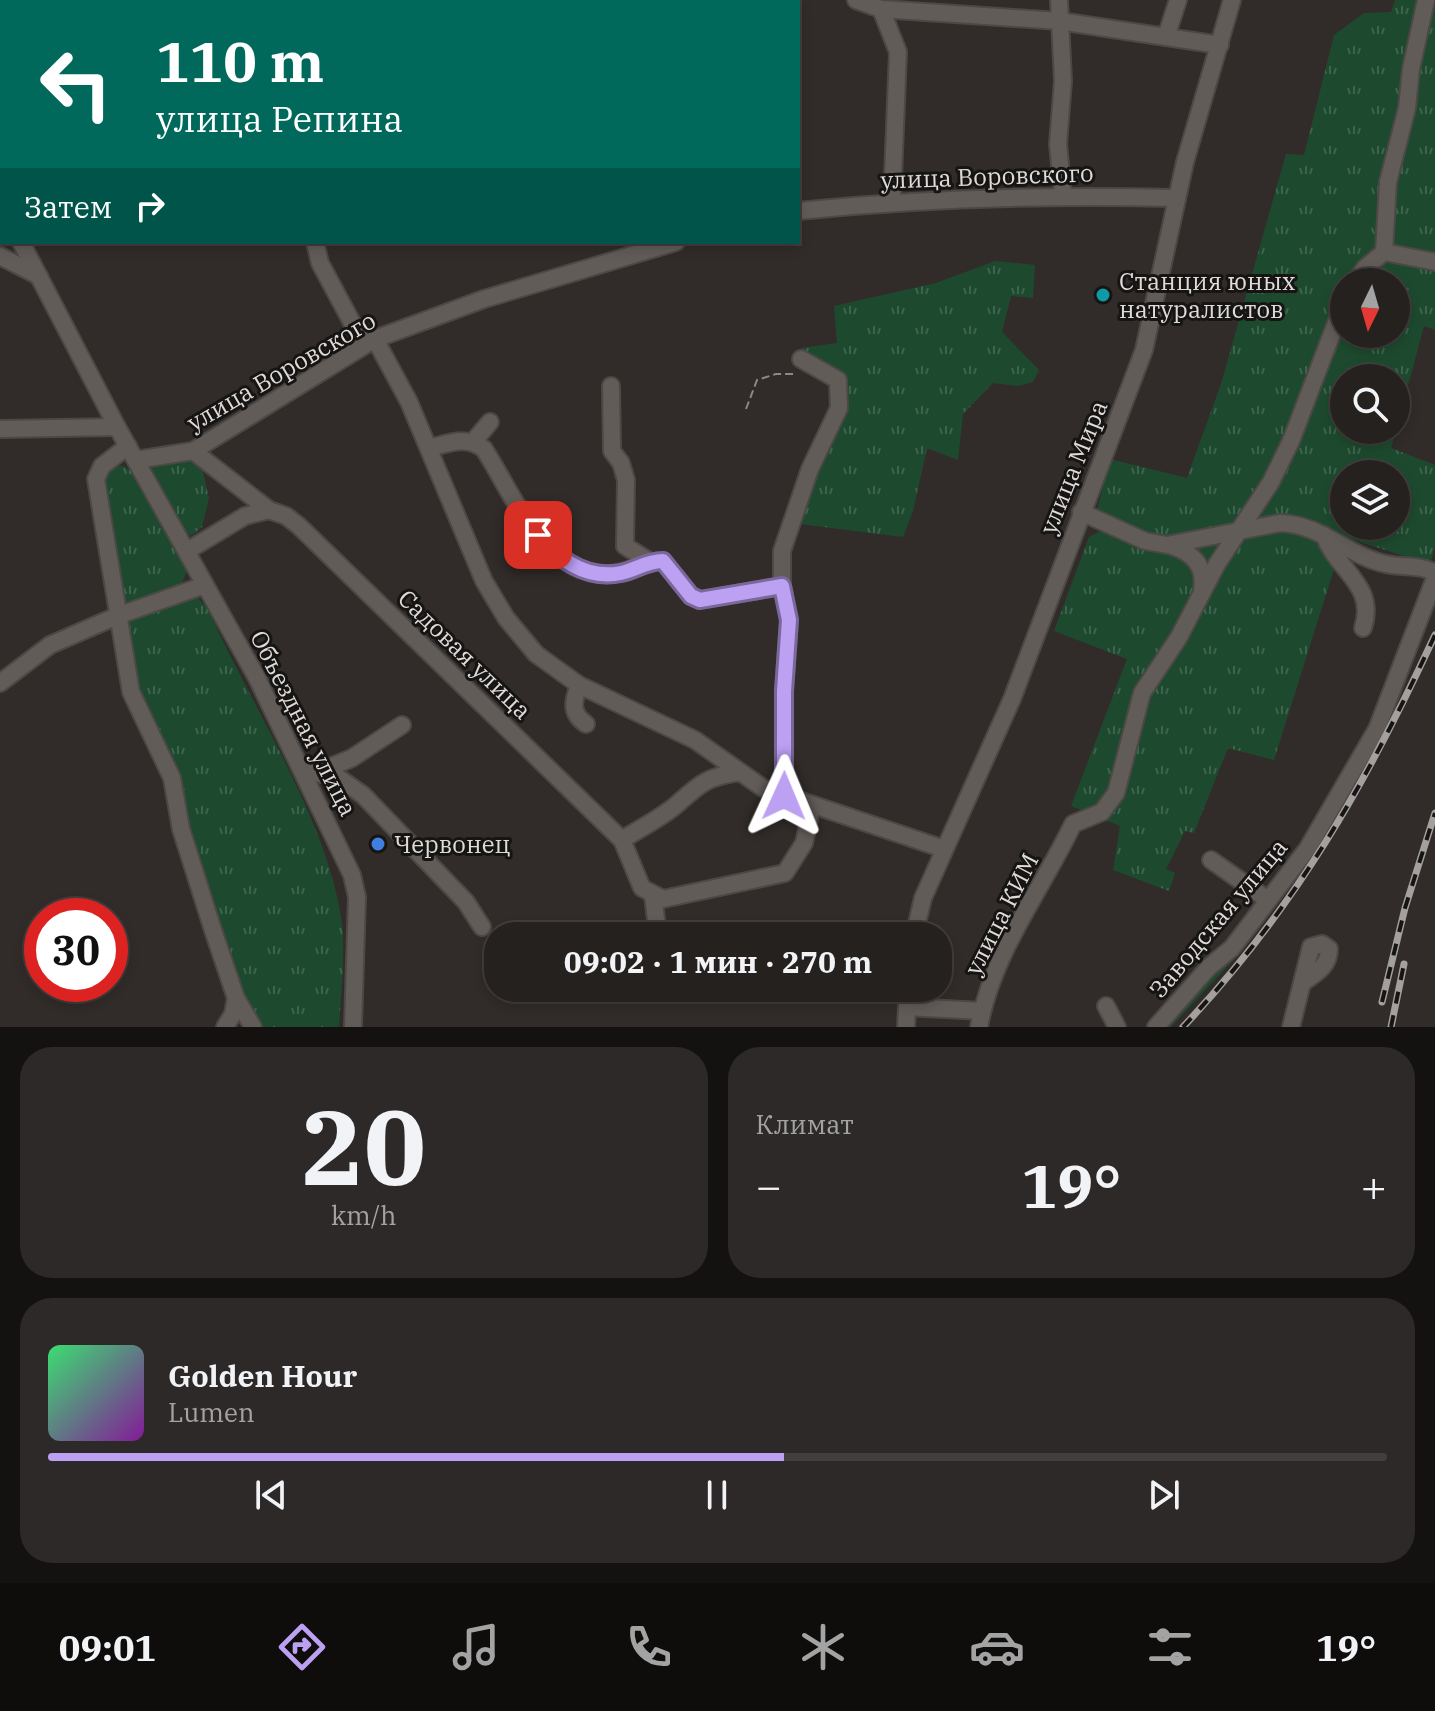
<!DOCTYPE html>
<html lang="ru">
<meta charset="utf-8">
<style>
body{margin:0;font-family:"IBM Plex Serif",serif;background:#2d2928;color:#f1f3f6;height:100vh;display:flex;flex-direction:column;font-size:30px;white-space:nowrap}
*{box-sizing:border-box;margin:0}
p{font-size:26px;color:#a3a3a4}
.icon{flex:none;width:44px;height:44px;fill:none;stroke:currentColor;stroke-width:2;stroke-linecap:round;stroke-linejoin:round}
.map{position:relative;height:1027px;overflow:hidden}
.side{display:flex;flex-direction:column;gap:20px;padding:20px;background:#141211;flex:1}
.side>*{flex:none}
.hud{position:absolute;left:0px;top:0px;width:800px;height:244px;box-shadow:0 4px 12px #0003,0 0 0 2px #423e3d;background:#00695c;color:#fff;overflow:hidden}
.needle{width:52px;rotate:185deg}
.fabs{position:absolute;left:1330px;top:268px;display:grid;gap:16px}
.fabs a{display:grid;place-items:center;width:80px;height:80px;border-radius:50%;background:#25211f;box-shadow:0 4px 12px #0003,0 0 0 2px #423e3d;font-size:40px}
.speed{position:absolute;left:24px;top:898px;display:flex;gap:16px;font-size:40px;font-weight:700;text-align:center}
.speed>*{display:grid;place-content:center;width:104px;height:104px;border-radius:50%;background:#25211f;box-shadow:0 4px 12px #0003,0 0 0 2px #423e3d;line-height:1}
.speed .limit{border:12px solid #d22;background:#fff;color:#111}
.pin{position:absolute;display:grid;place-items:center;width:68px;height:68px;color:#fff;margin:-34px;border-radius:16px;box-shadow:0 4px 12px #0006}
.me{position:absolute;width:88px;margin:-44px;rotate:1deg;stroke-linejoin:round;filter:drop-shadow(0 0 6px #0008)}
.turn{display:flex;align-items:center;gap:28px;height:168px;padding:0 24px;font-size:36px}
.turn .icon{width:104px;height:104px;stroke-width:2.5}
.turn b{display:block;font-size:56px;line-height:68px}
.then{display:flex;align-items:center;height:76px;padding:0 24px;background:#0003;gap:16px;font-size:30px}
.big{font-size:60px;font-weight:700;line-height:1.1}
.side .tile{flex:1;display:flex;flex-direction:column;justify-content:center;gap:12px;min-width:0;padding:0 28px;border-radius:32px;background:#2d2928}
.side .dial{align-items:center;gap:0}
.dial b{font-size:104px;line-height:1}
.song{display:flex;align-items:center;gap:24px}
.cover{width:96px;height:96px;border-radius:12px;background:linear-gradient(135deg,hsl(140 70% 55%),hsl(290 70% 35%))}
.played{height:8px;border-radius:4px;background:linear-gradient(90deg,#bca0f2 55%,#423e3d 55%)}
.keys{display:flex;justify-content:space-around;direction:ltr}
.heat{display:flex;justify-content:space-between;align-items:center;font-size:44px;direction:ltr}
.side .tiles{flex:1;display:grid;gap:20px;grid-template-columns:1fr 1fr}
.tile:last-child{grid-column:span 2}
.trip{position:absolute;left:484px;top:922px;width:468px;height:80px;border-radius:32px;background:#25211f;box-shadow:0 4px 12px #0003,0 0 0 2px #423e3d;font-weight:700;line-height:80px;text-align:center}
.tab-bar{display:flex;height:128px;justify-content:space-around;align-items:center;background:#0f0d0c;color:#a3a3a4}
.tab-bar .icon{width:56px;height:56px}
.tab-bar .active{color:#bca0f2}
.tab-bar b{font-size:36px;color:#f1f3f6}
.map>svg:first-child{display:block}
.grass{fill:url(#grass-tufts);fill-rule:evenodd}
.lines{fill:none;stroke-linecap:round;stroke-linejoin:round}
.minor-casing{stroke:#4c4846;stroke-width:20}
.path{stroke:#8c8886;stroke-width:2;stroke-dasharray:8 4;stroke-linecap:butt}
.minor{stroke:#625c59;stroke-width:16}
.rail-casing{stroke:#a3a09d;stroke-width:7}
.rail{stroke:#171514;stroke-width:4;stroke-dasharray:12;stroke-linecap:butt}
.route-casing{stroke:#7a689d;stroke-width:20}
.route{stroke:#bca0f2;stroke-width:14}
.culture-dot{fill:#0f9aa8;stroke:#171514;stroke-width:3}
.shop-dot{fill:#3f7fe0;stroke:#171514;stroke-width:3}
.labels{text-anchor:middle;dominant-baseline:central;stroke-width:6;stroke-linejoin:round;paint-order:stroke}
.street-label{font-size:24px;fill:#dedbd9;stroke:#171514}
.poi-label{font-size:24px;fill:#dedbd9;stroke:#171514;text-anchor:start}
</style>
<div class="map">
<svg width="1435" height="1027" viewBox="0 0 1435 1027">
<defs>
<pattern id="grass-tufts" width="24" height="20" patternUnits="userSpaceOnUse" patternTransform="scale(2)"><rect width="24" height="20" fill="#1d4a2e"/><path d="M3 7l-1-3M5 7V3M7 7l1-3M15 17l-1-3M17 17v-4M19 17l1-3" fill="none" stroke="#3d644c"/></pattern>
</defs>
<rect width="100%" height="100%" fill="#312c29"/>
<g class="grass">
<path d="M1395,0H1435V330L1424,326L1396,430V378H1344V430H1396L1391,448L1435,465V547L1430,564L1344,537L1274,760L1228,748L1194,833L1185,831L1166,869L1175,873L1169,891L1113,870L1120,826L1071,806L1127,659L1054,631L1089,537L1104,529L1096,514L1110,459L1187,478L1221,384L1286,154L1304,155L1334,35L1364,13L1391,12ZM1344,282H1396V334H1344ZM1344,474H1396V526H1344Z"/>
<polygon points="995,261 1035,265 1033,298 1011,296 1002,332 1039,370 1033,382 1018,386 993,383 963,414 958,460 927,448 913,511 903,537 800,524 808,491 845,412 847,375 820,363 802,348 837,343 834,306 936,283"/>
<polygon points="184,459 202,468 209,498 202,527 191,536 182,528 147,469 149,464"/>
<polygon points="109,466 123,466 131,471 187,571 180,588 126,606 118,604 119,570 104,477"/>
<path d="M191,598H198L208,609C249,702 323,813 340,911C347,949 341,989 339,1027H259L253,1021L140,706L126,624L129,618Z"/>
<polygon points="1228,957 1235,958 1171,1027 1161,1027"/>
</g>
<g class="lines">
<g class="minor-casing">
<g id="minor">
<polyline points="539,0 543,2"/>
<polyline points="856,0 881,9 1059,21 1220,45"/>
<polyline points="1059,0 1063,81 1058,144 1063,195"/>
<polyline points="206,2 206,0"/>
<polyline points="379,2 380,0"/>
<polyline points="783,2 784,0"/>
<polyline points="881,9 898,52 892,202"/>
<polyline points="1166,37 1178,0"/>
<polyline points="0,206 2,209"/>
<path d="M798,211C925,198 1050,195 1177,198"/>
<polyline points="21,242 117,427 257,678 352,875 357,897 353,1027"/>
<polyline points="315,242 320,263 364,345"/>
<polyline points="1384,252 1435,262"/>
<polyline points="0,256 39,276"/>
<polyline points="1355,282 1365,268 1384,252 1388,182 1407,108 1411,69 1426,0"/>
<polyline points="375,339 409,402 484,581 506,618 536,654 579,685 695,740 763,788 944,849"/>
<polyline points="611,386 612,451 621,463 626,480 625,546 649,561"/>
<polyline points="0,429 117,427"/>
<polyline points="474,441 490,422"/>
<polyline points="128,446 102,466 96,479 131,692 172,778 181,829 213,930 236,998 253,1027"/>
<path d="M429,448C449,443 467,435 484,449C513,494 542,571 603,574C625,576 642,561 663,561L691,596L700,600L782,586"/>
<polyline points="193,451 269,510 286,516 299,526 622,840 642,888 663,899 785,873 804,843 812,805"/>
<polyline points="136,460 193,451 375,339 484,299 676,242"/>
<path d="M1081,512L1145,541L1167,545L1280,523C1321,524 1348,556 1386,564C1403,568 1420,564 1435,573"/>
<path d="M1324,535C1337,571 1377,585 1363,628"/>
<path d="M1172,546C1193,553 1206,566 1202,590"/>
<polyline points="187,551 245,516 269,510"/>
<polyline points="0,683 50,645 117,616 205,585"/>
<path d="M579,685C573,701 570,713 586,724"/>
<polyline points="302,771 336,776 363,795 466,902 482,927"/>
<polyline points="316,773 352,758 402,725"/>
<polyline points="784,796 784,691 789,620 782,586 782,551 810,469 839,408 838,380 801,359"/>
<path d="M622,840C639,829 659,819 675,806C700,784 705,777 740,772"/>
<polyline points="1211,860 1268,900"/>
<polyline points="653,895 658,936"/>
<polyline points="914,936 923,898 1012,699 1144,350 1185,162 1232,0"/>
<polyline points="1106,1006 1117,1027"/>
<polyline points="907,1007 982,1011"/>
<polyline points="225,1027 233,1014 236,998"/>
<polyline points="906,1027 908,988"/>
<path d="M979,1027C992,953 1041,891 1073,824L1102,812L1116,793L1142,693L1179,637L1217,564L1271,482L1291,441L1344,302"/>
<polyline points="1156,1027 1209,967 1232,948 1308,848 1377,729 1435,578"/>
<path d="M1291,1027L1311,947L1322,944L1329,949C1329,965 1318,972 1305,981"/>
</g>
</g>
<polyline class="path" points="746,409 757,380 776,374 795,374"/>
<use href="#minor" class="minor"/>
<g class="rail-casing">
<g id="rail">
<polyline points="1382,1002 1405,908 1435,813"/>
<path d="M1183,1027C1297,906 1366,784 1435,635"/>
<polyline points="1391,1027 1404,964"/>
</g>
</g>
<use href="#rail" class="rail"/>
</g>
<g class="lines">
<g class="route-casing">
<path id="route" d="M538,535C559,560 586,580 621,573C636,570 646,561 663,561L691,596L700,600L782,586L789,620L784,691V796"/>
</g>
<use href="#route" class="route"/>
</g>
<circle class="culture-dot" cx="1103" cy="295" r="8"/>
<circle class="shop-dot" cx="378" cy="844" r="8"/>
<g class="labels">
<g class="street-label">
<text transform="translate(987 176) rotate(-2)">улица Воровского</text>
<text transform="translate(281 371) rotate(-30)">улица Воровского</text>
<text transform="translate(1073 467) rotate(-68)">улица Мира</text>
<text transform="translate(465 654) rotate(44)">Садовая улица</text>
<text transform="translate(304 723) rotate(63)">Объездная улица</text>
<text transform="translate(1001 914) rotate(-63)">улица КИМ</text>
<text transform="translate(1218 918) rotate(-50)">Заводская улица</text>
</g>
<g class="poi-label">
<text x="1119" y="281">Станция юных<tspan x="1119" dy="28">натуралистов</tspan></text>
<text x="394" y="844">Червонец</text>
</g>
</g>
</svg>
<div class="fabs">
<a><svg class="needle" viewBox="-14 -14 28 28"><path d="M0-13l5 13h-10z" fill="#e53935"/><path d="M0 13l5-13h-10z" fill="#a3a3a4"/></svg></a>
<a><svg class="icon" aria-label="search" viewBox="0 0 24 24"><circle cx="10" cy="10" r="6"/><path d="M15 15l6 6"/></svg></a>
<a><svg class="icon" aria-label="layers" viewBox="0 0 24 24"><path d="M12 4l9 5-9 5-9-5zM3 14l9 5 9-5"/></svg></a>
</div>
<div class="speed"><div class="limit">30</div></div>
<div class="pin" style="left:538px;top:535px;background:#d93025"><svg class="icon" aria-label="arrive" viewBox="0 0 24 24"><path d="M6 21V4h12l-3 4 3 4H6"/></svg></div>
<svg class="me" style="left:784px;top:796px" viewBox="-20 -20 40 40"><path d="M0-17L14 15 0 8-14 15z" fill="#bca0f2" stroke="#fff" stroke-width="4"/></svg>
<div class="trip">09:02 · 1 мин · 270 m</div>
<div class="hud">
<div class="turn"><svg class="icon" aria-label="left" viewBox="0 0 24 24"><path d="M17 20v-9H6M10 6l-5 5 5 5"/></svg><div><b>110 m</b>улица Репина</div></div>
<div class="then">Затем<svg class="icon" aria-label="right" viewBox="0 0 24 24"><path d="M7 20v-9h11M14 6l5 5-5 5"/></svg></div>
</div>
</div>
<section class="side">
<div class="tiles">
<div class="tile dial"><b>20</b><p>km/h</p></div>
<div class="tile"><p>Климат</p>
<div class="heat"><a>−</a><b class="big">19°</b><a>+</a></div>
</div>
<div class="tile">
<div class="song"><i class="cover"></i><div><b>Golden Hour</b><p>Lumen</p></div></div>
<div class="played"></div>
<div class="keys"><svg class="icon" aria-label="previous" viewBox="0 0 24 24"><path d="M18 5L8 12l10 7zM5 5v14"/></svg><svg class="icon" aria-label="pause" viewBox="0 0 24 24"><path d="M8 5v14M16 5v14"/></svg><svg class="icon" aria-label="next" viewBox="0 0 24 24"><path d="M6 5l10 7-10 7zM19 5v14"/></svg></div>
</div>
</div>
</section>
<nav class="tab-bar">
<b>09:01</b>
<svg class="icon active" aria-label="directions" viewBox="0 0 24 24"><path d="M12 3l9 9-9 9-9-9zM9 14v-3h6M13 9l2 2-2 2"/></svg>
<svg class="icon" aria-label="music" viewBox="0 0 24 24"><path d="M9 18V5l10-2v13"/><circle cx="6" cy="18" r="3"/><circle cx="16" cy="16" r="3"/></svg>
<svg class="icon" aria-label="phone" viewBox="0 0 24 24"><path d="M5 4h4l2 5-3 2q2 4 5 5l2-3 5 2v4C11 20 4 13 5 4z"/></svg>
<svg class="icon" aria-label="climate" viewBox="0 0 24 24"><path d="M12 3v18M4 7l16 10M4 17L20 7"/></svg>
<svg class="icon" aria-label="car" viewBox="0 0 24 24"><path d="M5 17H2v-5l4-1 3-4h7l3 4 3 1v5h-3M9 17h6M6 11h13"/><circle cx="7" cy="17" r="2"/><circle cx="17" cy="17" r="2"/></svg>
<svg class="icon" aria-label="filters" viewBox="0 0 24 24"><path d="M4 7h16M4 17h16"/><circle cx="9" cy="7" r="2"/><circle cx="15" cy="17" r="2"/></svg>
<b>19°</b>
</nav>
